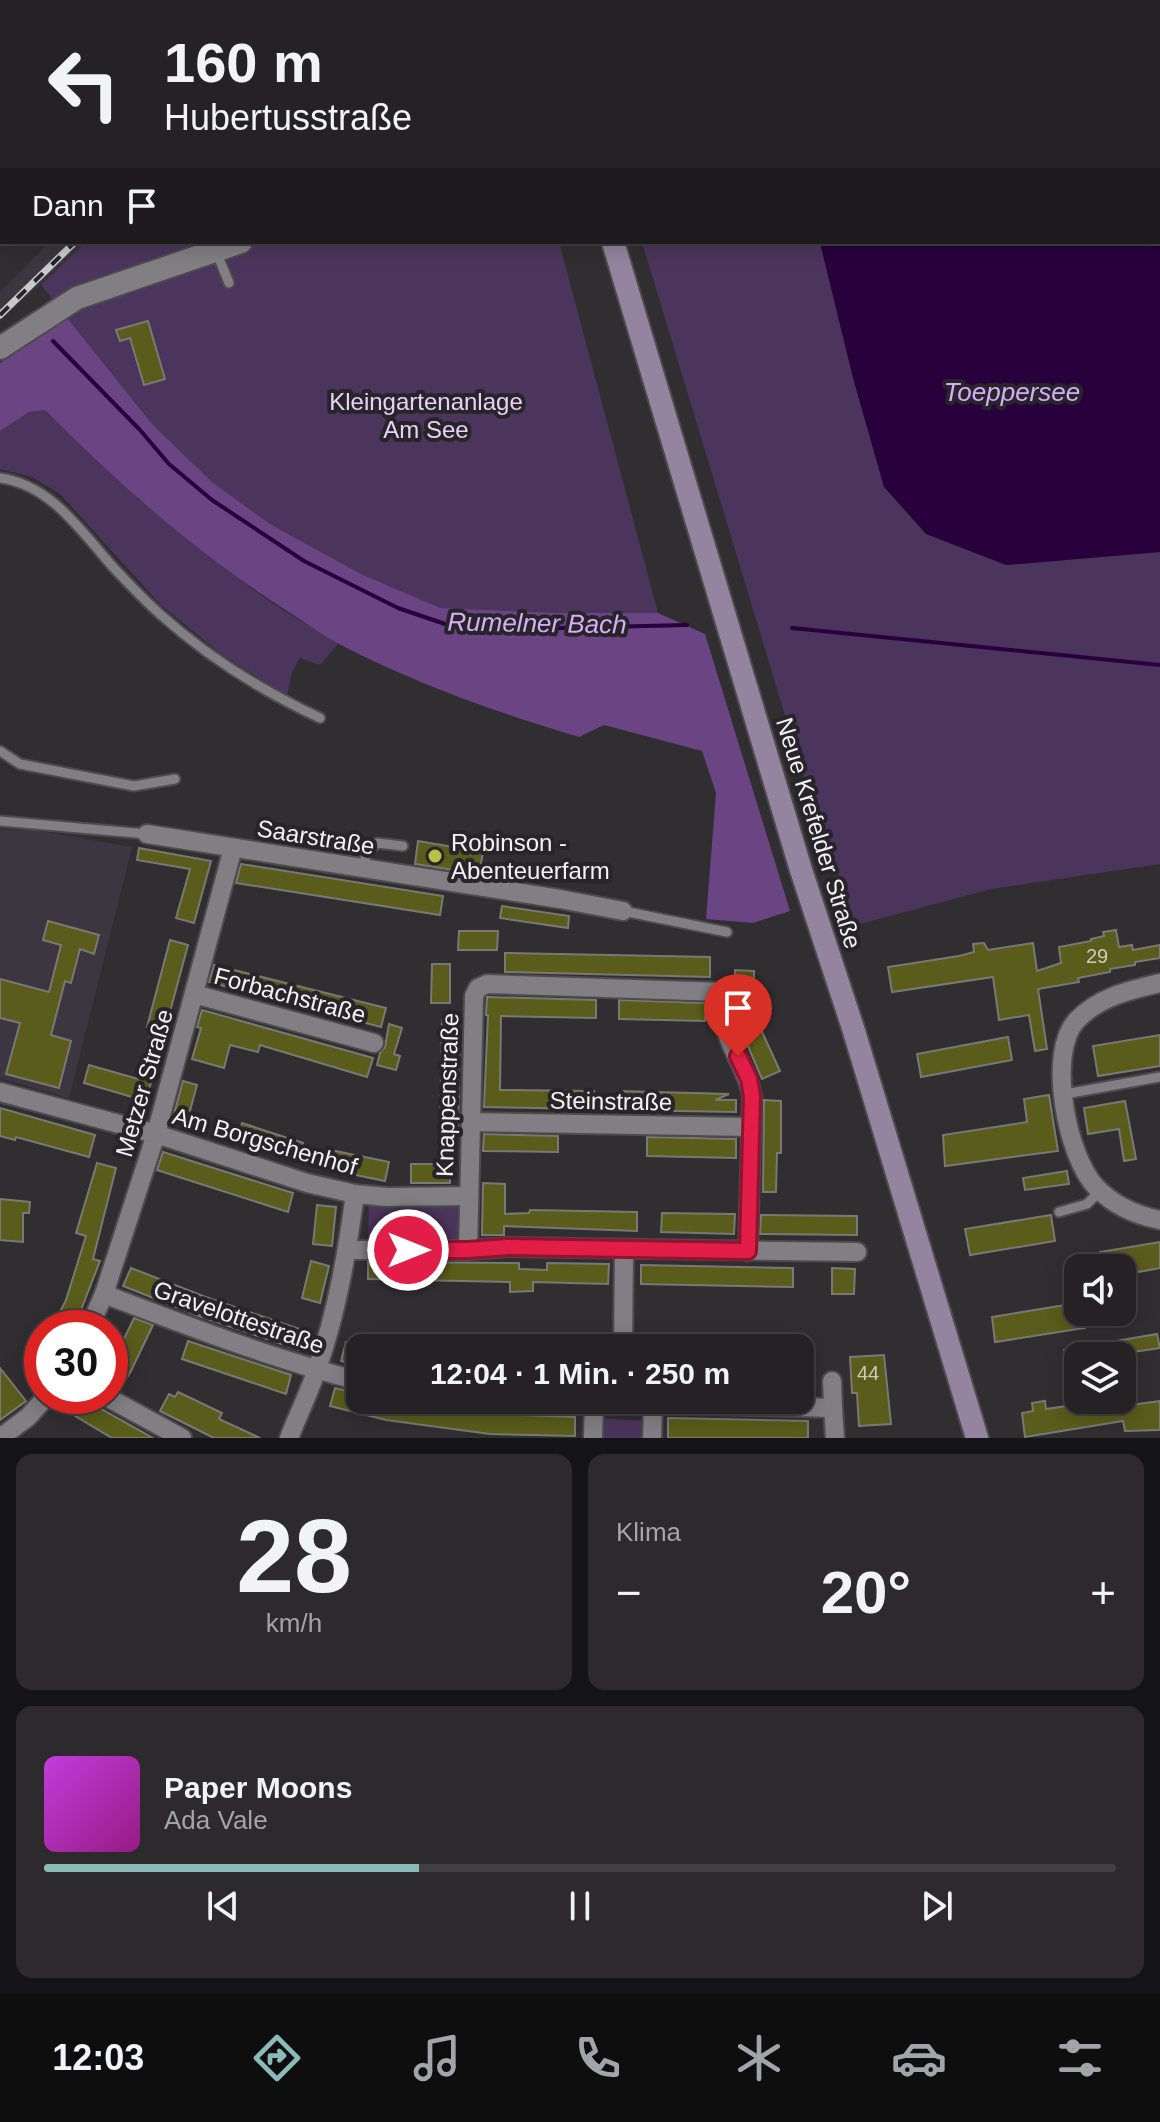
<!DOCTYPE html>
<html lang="de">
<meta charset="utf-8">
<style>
body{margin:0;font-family:Helvetica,sans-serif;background:#2d2a2e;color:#f1f3f6;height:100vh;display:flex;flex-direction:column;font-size:30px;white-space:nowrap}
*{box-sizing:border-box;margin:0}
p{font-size:26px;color:#a3a4a7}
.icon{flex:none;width:44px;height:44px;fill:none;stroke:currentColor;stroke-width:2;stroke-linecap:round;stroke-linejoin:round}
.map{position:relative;height:1438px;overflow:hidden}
.sheet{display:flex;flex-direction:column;gap:16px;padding:16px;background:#141315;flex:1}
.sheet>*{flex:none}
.hud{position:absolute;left:0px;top:0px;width:1160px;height:244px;box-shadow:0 4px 20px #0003,0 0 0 2px #423f43;background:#252226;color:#f1f3f6;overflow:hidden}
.tools{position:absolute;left:1064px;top:1254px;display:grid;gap:16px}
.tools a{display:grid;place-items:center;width:72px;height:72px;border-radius:16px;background:#252226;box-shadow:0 4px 20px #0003,0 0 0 2px #423f43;font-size:40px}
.speed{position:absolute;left:24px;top:1310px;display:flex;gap:16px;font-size:40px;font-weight:700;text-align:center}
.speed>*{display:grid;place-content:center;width:104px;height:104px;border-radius:50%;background:#252226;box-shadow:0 4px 20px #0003,0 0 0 2px #423f43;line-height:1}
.speed .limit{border:12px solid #d22;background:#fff;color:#111}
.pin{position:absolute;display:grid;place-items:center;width:68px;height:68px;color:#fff;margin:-82px -34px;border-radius:50% 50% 50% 0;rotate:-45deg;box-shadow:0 0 8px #0007}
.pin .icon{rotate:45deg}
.me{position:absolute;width:88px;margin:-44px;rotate:90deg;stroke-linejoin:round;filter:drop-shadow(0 0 6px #0008)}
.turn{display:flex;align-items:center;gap:28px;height:168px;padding:0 32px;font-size:36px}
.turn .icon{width:104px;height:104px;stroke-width:2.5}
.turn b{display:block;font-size:56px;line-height:68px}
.then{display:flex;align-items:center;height:76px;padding:0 32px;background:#0003;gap:16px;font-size:30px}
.big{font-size:60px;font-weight:700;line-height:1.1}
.sheet .tile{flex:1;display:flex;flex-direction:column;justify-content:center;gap:12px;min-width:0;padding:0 28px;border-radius:16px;background:#2d2a2e}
.sheet .dial{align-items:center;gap:0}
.dial b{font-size:104px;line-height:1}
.song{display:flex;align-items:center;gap:24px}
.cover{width:96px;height:96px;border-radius:12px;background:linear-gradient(135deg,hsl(290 70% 55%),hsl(310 70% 35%))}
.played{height:8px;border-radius:4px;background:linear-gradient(90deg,#8bbbb9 35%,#423f43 35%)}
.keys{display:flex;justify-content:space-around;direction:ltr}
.heat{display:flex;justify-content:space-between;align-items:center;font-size:44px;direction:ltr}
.sheet .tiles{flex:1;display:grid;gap:16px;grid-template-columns:1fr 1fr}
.tile:last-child{grid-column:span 2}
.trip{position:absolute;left:346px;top:1334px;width:468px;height:80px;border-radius:16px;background:#252226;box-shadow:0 4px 20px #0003,0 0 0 2px #423f43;font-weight:700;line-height:80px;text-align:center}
.tabs{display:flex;height:128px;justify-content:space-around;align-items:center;background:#0f0e0f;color:#a3a4a7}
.tabs .icon{width:56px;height:56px}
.tabs .active{color:#8bbbb9}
.tabs b{font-size:36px;color:#f1f3f6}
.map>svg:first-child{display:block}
.built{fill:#3b363f}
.green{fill:#4c355c}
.forest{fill:#6b4484}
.water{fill:#28003c}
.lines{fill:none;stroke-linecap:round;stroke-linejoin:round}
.stream{stroke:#28003c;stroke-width:4}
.building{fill:#595c1a;stroke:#797974;stroke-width:2}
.service-casing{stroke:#4d4b4e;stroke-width:13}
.minor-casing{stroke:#4d4b4e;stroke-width:22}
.tertiary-casing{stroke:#4d4b4e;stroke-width:26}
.secondary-casing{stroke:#4d4b4e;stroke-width:26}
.service{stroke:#817f83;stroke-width:9}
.minor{stroke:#817f83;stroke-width:18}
.tertiary{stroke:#817f83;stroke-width:22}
.secondary{stroke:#94849f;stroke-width:22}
.rail-casing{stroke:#cac9cb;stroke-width:7}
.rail{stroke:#272529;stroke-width:4;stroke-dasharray:12;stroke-linecap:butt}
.route-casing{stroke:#92132f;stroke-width:20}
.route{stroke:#e11d48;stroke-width:14}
.poi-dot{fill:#b9c046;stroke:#272529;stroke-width:3}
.labels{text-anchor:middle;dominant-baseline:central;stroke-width:8;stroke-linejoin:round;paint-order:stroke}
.number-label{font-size:20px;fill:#ccccbd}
.park-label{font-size:24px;fill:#e7d1f7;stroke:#272529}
.street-label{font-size:24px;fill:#f2f1f3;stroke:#272529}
.poi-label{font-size:24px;fill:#f2f1f3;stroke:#272529;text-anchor:start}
.water-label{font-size:26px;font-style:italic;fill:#d8adf7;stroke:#272529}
</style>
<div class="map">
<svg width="1160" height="1438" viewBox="0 0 1160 1438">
<rect width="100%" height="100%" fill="#312e32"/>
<g class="built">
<polygon points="50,242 86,242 0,321 0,292"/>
<polygon points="0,829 34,830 132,847 69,1098 0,1078"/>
</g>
<g class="green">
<polygon points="86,242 559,242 658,613 555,613 439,608 361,574 270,524 212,482 152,424 41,285"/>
<polygon points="642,242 822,242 822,247 1006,565 1160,552 1160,864 991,889 849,927"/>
<path d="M45,410C108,474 177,535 250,587C278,608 309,625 338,644L320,665L300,658L292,672L287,696L221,654L161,605L60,494L32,477L0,469V431L29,412Z"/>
<polygon points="369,1201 463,1202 460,1241 368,1240"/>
<polygon points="599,1418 645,1421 644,1438 598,1438"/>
</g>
<path class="forest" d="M68,319L152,424L212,482L270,524L361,574L440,608L555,613H658L705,634L790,911L753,923L706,919L716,793L702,751L604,725L579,737C498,713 416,684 341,645C323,636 306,623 289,612C200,556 119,485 45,410L29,412L0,431V363L36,336Z"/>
<polygon class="water" points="905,0 1160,0 1160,552 1006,565 926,534 884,487 853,378 821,247 822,242 1158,242 1158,2 903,2"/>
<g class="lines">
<g class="stream">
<polyline points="53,341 140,430 169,464 212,500 304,561 398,608 451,626 561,628 687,625"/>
<polyline points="792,628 1160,665"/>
</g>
</g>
<g class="building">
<polygon points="148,321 165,379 144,385 130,338 120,341 116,330"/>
<polygon points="418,841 483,852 479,874 415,864"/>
<polygon points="139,848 211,861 194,923 176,918 190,869 137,860"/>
<polygon points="241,864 443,896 440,915 236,883"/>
<polygon points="502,906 569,916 568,928 500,918"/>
<polygon points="48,921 99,935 94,954 80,949 71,983 65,981 51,1035 71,1041 59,1088 6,1074 20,1023 0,1018 0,979 49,992 61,945 43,940"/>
<polygon points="1116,930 1119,947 1132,945 1133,950 1160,945 1160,958 1135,962 1135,965 1110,969 1110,972 1078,978 1079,982 1038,989 1047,1049 1035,1051 1029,1015 999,1020 993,977 892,992 888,967 959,956 974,952 973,944 984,943 988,950 1033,943 1037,971 1061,963 1059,947 1091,941 1091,939 1104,936 1103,932"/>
<polygon points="459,931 498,931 497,950 458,950"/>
<polygon points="170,940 188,945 146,1101 84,1083 89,1065 138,1079 152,1029 147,1027"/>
<polygon points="505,953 710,957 710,977 505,972"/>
<polygon points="432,964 450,964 450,1003 431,1003"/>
<polygon points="214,965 386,1008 381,1027 209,982"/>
<polygon points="735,970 754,971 754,1010 735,1010"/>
<polygon points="487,997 596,1000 596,1018 501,1016 500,1090 594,1091 594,1109 484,1107 488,1015 486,1015"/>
<polygon points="619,1000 706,1003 705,1021 619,1019"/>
<polygon points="202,1010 373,1058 367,1077 260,1045 258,1052 230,1045 224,1068 192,1059 201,1028 197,1027"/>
<polygon points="442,1020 460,1020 458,1130 440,1130"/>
<polygon points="758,1023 780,1071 762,1079 741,1030"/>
<polygon points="389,1024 402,1028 394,1054 400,1056 396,1070 377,1065 380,1053 385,1047"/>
<polygon points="1160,1035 1160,1066 1098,1076 1093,1046"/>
<polygon points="1008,1037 1012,1060 921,1077 917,1054"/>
<polygon points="183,1081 197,1085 187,1122 173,1118"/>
<polygon points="618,1091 729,1094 715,1100 736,1100 736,1112 617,1110"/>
<polygon points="1049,1095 1058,1151 945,1166 943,1135 1027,1122 1024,1099"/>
<polygon points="764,1100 781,1101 781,1153 777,1153 776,1192 763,1192"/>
<polygon points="1125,1101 1136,1159 1124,1161 1119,1129 1088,1134 1084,1108"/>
<polygon points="0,1108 95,1135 89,1157 16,1137 15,1140 0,1136"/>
<polygon points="242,1123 303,1143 298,1161 236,1141"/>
<polygon points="484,1134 558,1136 558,1152 483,1151"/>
<polygon points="647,1137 736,1139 736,1158 647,1156"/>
<polygon points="326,1149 389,1162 385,1181 322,1168"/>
<polygon points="163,1152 293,1193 288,1212 157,1170"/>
<polygon points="97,1163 116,1168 93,1259 100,1261 74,1328 52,1328 66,1300 86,1236 76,1233"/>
<rect x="411" y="1164" width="39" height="19"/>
<polygon points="1067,1171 1069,1184 1025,1190 1023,1178"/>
<polygon points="483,1183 505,1184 505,1214 529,1213 530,1210 637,1212 637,1231 504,1226 504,1235 482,1235"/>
<polygon points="0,1199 30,1202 29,1213 23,1213 23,1242 0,1240"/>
<polygon points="317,1205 336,1207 332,1246 313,1244"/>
<polygon points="662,1213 735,1214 734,1234 661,1232"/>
<polygon points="761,1215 857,1216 857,1235 760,1234"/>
<polygon points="1051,1215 1055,1241 970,1255 965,1229"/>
<polygon points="1160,1242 1160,1268 1122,1275 1122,1268 1103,1268 1100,1252"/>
<polygon points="311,1261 329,1266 320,1303 302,1298"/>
<polygon points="368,1262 519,1263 519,1269 547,1270 547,1263 609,1264 608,1284 533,1282 533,1291 510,1292 510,1282 368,1279"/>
<polygon points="641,1265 793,1268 793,1287 641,1284"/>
<polygon points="131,1268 203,1296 305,1331 299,1350 196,1315 123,1286"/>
<polygon points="832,1268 855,1269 854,1294 832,1294"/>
<polygon points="1078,1303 1078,1312 1083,1312 1085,1328 995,1342 992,1317"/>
<polygon points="134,1318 153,1325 131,1371 119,1390 110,1385 110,1368"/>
<polygon points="1157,1334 1160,1348 1126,1353 1127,1356 1065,1356 1064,1350"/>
<polygon points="188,1341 291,1375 286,1394 182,1359"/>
<polygon points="346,1342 360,1346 360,1366 341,1361"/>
<polygon points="884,1355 891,1424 859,1426 857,1393 852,1393 850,1357"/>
<polygon points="0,1368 26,1401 0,1420"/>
<polygon points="335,1388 360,1394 360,1400 385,1400 432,1408 491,1414 575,1417 575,1436 490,1434 386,1420 330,1406"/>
<polygon points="178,1392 222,1413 219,1419 260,1438 214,1438 160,1411 169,1394 175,1397"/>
<polygon points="66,1396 78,1396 153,1438 112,1438 60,1407"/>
<polygon points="1107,1400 1108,1408 1160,1401 1160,1430 1125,1431 1123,1421 1025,1437 1022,1413 1033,1411 1032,1403 1045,1401 1046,1409"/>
<polygon points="668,1418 808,1421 808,1438 668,1438"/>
</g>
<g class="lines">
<g class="service-casing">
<g id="service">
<polyline points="626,0 628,2"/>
<polyline points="216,251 229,283"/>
<path d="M0,478C51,485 81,531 113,567C128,583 144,600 161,615C209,658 262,691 320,718"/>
<polyline points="0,751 20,764 134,786 175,779"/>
<polyline points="0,821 147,834"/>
<polyline points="363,869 366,854 377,843 403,846"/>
<polyline points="623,911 727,932"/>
<polyline points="1065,1094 1160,1077"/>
<polyline points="1059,1212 1087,1204 1100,1191"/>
</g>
</g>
<g class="minor-casing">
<g id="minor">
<polyline points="538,0 539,2"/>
<polyline points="147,834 560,899 623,911"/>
<path d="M1160,983C1130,990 1099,997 1077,1020C1046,1052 1067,1157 1096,1187C1114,1206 1135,1215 1160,1220"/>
<polyline points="194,994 374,1043"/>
<polyline points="0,1092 156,1134 307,1183 355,1194 387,1197 468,1196"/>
<polyline points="470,1122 750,1127"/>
<polyline points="347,1250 468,1250 508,1247 857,1252"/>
<path d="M468,1250L474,996L478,988L487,984L722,992C722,1005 722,1017 726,1030C733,1054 748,1071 752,1096L748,1251"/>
<path d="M104,1294C188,1326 272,1359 360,1381"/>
<polyline points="89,1328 104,1294 156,1134 233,848"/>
<polyline points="623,1348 624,1251"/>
<polyline points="832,1381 833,1408"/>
<polyline points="105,1396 182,1438"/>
<polyline points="498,1400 833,1408 835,1438"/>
<polyline points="0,1438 28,1417 47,1396"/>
<path d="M289,1438C298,1415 309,1393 317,1369C337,1312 347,1253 355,1194"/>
<polyline points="593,1438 594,1403"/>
<polyline points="652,1438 653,1405"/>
</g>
</g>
<g class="tertiary-casing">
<polyline id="tertiary" points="0,348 77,298 241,242"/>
</g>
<g class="secondary-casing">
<g id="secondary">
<polyline points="762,2 763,0"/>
<polyline points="613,242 801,870 853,1028 977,1438"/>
</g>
</g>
<use href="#service" class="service"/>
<use href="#minor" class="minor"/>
<use href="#tertiary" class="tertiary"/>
<use href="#secondary" class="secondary"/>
<g class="rail-casing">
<g id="rail">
<polyline points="302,2 304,0"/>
<polyline points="0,315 75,242"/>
</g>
</g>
<use href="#rail" class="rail"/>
</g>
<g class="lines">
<g class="route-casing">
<polyline id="route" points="408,1250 468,1250 508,1247 748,1251 752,1096 749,1079 738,1056"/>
</g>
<use href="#route" class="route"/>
</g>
<circle class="poi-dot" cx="435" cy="856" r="8"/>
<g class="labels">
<g class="number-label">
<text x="1097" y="956">29</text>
<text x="868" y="1373">44</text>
</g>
<g class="park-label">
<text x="426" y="401">Kleingartenanlage<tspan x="426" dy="28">Am See</tspan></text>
</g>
<g class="street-label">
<text transform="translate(819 833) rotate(73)">Neue Krefelder Straße</text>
<text transform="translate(316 837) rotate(9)">Saarstraße</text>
<text transform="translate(290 995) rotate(15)">Forbachstraße</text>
<text transform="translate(144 1083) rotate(-74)">Metzer Straße</text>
<text transform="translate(447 1095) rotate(-88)">Knappenstraße</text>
<text transform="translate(611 1101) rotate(1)">Steinstraße</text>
<text transform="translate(265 1141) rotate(16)">Am Borgschenhof</text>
<text transform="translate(239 1317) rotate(19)">Gravelottestraße</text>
</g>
<g class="poi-label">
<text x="451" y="842">Robinson -<tspan x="451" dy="28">Abenteuerfarm</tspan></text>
</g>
<g class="water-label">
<text x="1012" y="392">Toeppersee</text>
<text transform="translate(537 623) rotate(1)">Rumelner Bach</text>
</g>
</g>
</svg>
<div class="tools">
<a><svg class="icon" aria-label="sound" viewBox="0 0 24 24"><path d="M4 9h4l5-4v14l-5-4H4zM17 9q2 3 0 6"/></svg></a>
<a><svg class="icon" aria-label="layers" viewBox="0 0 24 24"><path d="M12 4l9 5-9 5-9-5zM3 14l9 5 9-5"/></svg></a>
</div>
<div class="speed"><div class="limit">30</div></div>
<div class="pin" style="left:738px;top:1056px;background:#d93025"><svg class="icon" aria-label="arrive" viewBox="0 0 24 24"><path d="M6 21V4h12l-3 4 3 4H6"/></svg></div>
<svg class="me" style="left:408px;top:1250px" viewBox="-20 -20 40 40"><circle r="17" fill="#e11d48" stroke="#fff" stroke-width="3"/><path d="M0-11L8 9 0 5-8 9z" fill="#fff"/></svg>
<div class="trip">12:04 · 1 Min. · 250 m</div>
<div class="hud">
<div class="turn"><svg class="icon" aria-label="left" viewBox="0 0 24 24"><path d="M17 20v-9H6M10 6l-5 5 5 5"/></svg><div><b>160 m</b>Hubertusstraße</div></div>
<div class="then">Dann<svg class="icon" aria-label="arrive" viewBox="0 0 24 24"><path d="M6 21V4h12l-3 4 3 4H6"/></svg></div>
</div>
</div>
<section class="sheet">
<div class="tiles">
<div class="tile dial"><b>28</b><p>km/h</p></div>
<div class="tile"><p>Klima</p>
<div class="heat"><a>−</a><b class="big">20°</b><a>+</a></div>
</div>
<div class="tile">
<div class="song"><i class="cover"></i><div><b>Paper Moons</b><p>Ada Vale</p></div></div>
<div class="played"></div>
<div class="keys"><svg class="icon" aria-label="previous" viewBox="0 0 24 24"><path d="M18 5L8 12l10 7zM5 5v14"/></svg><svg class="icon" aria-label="pause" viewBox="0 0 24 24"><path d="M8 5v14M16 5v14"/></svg><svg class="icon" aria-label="next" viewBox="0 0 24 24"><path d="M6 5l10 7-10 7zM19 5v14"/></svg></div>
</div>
</div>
</section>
<nav class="tabs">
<b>12:03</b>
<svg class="icon active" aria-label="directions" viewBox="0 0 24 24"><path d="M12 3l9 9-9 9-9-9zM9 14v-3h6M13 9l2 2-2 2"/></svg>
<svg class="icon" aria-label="music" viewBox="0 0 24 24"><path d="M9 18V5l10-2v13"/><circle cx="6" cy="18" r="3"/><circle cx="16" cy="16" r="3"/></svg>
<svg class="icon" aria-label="phone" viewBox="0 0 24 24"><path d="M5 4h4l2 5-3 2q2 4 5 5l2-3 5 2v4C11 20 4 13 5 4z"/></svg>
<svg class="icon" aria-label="climate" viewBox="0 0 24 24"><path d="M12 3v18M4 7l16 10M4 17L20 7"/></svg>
<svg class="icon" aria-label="car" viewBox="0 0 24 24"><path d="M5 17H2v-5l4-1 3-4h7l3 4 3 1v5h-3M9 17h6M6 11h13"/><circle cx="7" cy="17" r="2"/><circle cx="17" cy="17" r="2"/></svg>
<svg class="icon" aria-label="filters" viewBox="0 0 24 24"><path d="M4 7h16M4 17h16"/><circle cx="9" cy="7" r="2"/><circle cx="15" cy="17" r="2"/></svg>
</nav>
